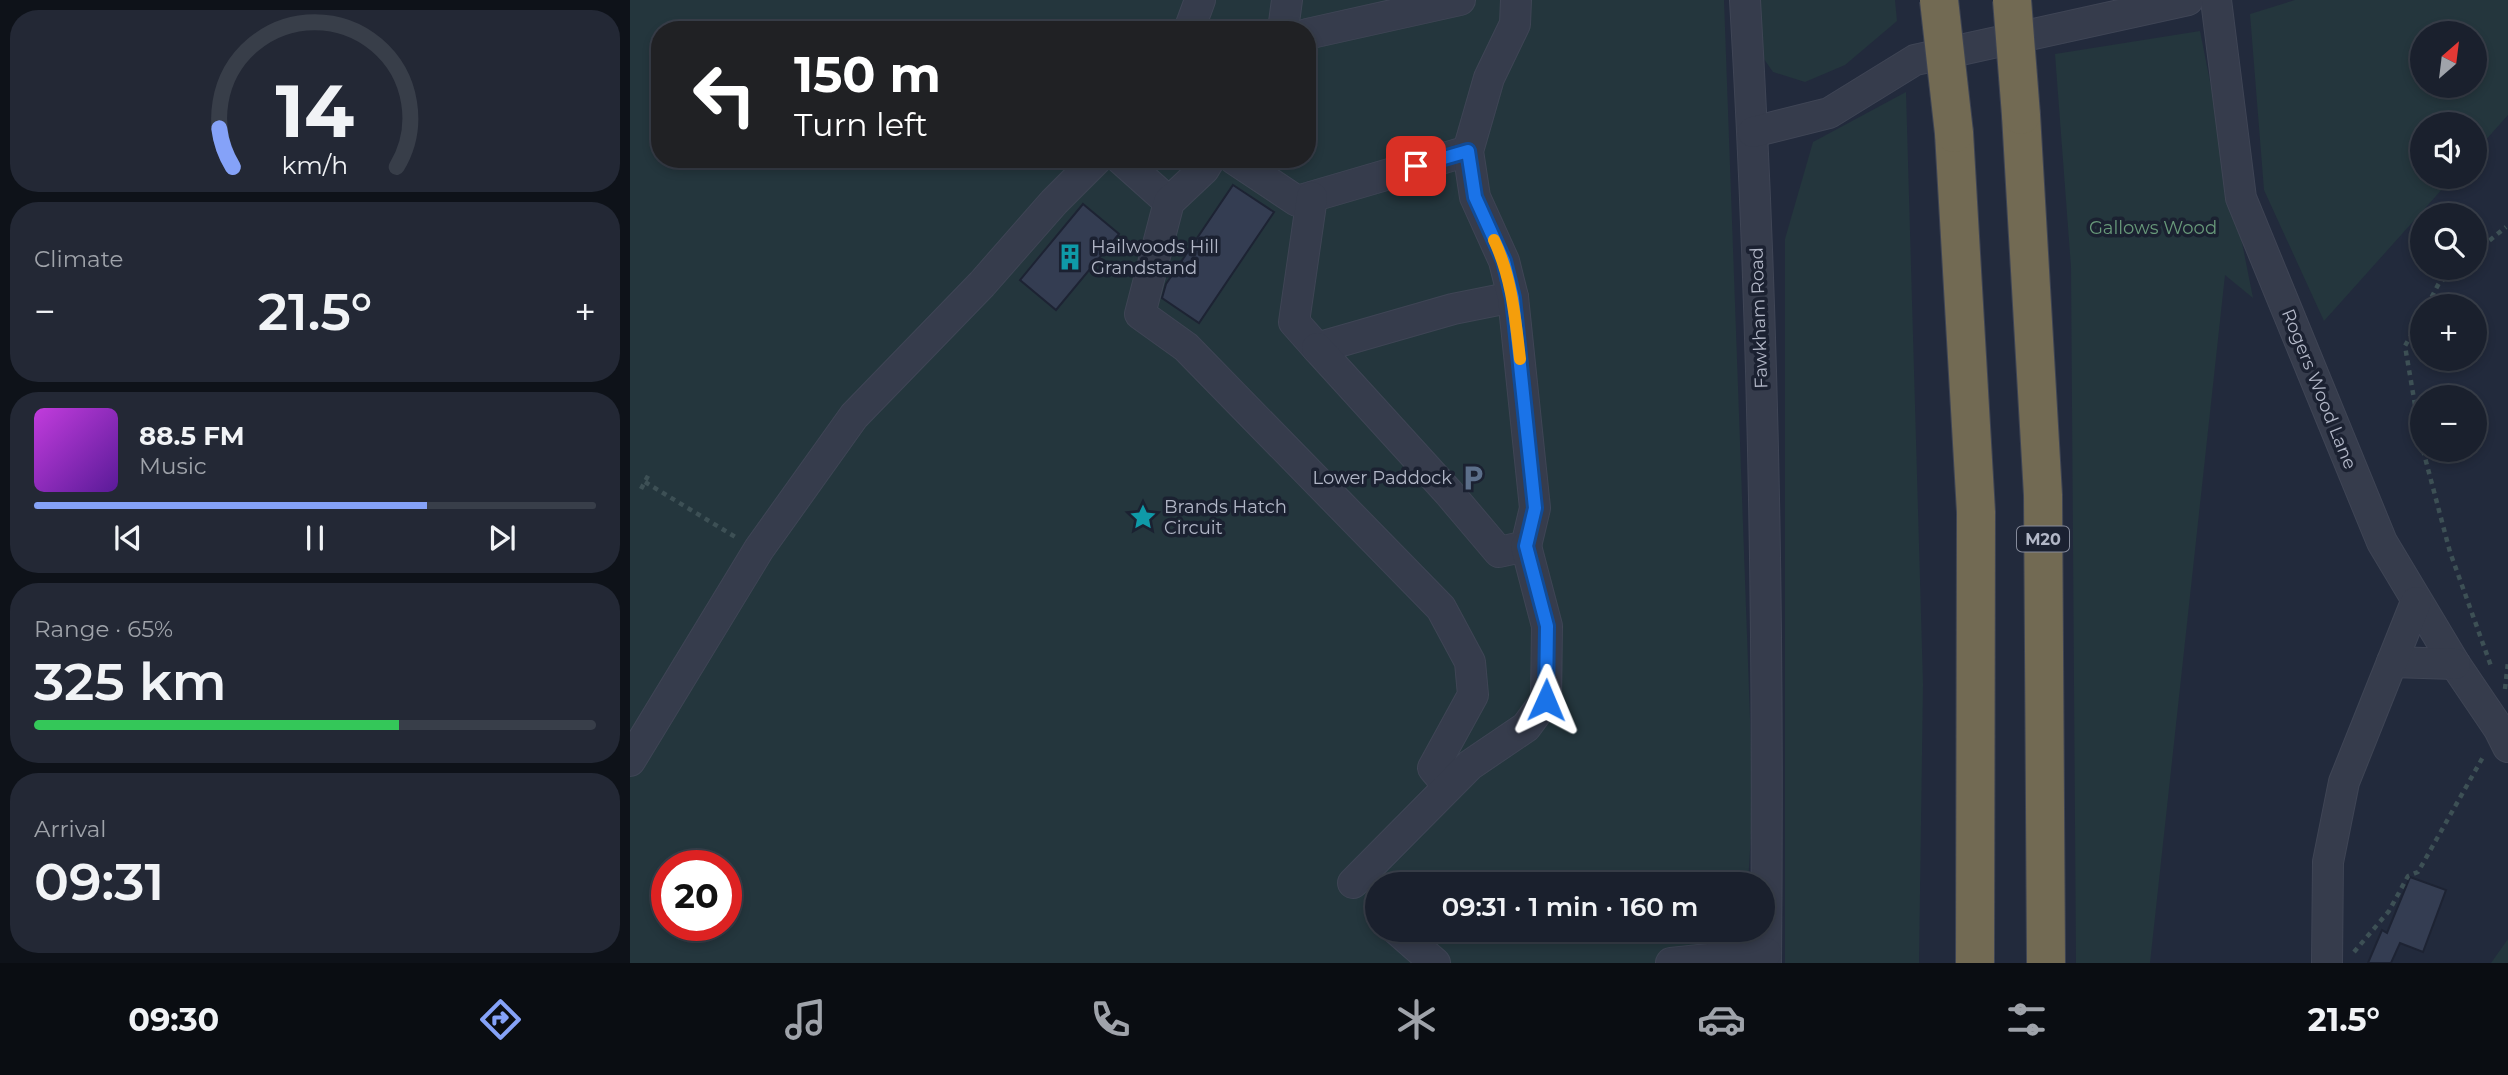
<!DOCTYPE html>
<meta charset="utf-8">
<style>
body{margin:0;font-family:Montserrat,sans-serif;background:#232835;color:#f1f3f6;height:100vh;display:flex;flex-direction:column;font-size:26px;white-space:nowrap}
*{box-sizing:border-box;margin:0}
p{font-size:23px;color:#9fa3aa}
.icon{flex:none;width:38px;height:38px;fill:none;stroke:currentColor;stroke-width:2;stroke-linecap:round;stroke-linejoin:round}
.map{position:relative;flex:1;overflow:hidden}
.sheet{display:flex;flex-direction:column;gap:10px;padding:10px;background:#0e1219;width:630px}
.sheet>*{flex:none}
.banner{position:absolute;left:21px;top:21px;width:665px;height:147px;border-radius:28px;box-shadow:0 4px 10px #0003,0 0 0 2px #383e49;background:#202124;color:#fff;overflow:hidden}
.needle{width:46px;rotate:28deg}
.tools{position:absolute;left:1780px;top:21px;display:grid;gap:14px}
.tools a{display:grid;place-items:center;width:77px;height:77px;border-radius:50%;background:#1a202d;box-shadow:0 4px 10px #0003,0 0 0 2px #383e49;font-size:35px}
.speed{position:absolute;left:21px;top:850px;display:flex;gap:14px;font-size:35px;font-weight:700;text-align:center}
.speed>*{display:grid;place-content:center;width:91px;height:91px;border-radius:50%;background:#1a202d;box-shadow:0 4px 10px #0003,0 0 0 2px #383e49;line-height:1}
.speed .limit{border:10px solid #d22;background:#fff;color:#111}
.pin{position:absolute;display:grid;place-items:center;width:60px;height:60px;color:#fff;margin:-30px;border-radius:14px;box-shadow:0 4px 10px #0006}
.me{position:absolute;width:77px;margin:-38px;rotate:1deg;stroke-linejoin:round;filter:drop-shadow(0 0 5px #0008)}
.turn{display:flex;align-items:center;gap:24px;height:147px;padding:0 28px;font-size:32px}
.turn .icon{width:91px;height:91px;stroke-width:2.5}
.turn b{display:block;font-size:49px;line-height:60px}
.big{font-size:52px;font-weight:600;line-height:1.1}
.sheet .widget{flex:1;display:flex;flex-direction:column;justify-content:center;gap:10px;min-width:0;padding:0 24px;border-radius:28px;background:#232835}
.sheet .dial{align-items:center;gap:0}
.dial svg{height:182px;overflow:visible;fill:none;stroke:#383e49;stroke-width:7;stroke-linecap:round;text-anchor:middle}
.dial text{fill:#f1f3f6;stroke:none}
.song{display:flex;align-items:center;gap:21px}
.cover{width:84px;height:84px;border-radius:10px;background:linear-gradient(135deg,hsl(290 70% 55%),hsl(270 70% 35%))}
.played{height:7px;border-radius:4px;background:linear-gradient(90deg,#85a2f8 70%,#383e49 70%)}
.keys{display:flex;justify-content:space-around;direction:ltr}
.heat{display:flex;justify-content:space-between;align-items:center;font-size:38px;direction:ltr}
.charge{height:10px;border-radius:5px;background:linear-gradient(90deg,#34c759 65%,#383e49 0)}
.trip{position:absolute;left:735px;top:872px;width:410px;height:70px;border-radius:35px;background:#1a202d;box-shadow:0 4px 10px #0003,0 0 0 2px #383e49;font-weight:600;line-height:70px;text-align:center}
.dock{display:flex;height:112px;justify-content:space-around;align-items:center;background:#0a0d12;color:#9fa3aa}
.dock .icon{width:49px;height:49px}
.dock .current{color:#85a2f8}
.dock b{font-size:32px;color:#f1f3f6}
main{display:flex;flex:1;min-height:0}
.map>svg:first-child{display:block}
.green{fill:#24363d;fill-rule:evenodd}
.building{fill:#343d52;stroke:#1d2333;stroke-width:2}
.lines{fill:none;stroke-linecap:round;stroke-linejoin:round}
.minor-casing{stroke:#3f4555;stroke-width:32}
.highway-casing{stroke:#3e4454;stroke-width:40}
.path{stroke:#3d5055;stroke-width:4.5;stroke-dasharray:5 5;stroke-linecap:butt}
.minor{stroke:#363c4c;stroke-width:30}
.highway{stroke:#726a53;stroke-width:38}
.highway-bridge-casing{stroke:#3e4454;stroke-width:40;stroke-linecap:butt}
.highway-bridge{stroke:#726a53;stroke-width:38}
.route-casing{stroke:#114b97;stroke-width:18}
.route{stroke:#1a73e8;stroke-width:12}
.slow{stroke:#f59e0b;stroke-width:12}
.labels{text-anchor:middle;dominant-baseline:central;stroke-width:7;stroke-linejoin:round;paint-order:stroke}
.shield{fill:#1b2131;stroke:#858a9a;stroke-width:2}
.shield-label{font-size:16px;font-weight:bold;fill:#b2b7c7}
.park-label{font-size:18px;fill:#68997a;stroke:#1b2131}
.poi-label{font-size:18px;fill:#b2b7c7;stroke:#1b2131;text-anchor:start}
.street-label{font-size:18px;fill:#b2b7c7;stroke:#1b2131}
</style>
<main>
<section class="sheet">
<div class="widget dial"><svg viewBox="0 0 100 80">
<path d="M14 69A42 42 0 1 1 86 69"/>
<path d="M14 69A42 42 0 0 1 8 52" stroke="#85a2f8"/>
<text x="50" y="56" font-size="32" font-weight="700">14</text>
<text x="50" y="72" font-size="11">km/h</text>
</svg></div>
<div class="widget"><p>Climate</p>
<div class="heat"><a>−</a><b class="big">21.5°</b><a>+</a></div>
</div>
<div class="widget">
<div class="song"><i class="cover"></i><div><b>88.5 FM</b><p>Music</p></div></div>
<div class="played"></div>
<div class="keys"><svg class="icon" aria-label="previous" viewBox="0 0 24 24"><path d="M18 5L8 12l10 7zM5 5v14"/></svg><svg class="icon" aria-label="pause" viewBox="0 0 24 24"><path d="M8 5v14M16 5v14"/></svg><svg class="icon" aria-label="next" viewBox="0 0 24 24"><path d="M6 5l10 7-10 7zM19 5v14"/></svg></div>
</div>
<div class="widget"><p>Range · 65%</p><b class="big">325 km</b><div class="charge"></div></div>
<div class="widget"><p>Arrival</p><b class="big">09:31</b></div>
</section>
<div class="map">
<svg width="1878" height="963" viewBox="0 0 1878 963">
<rect width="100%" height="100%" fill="#222a3c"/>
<g class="green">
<path d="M0,0H1094L1123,801L1118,884H747V929H1116L1114,963H0ZM30,30H677V159H30ZM37,866H96V926H37Z"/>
<polygon points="1128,0 1265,0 1267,21 1215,65 1175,82 1143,72 1129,52"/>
<path d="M1665,0H1878V115L1845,152L1844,124H1792V177H1823L1694,321L1634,190L1620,14ZM1792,33H1844V86H1792Z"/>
<polygon points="1570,31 1623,298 1595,275 1520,963 1446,963 1441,267 1425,54"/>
<polygon points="1276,92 1293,684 1289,963 1155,963 1155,239 1183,142"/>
<polygon points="1878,939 1878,963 1861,963"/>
</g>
<g class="building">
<polygon points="603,185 644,212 569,323 532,298 536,284"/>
<polygon points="453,204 489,234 426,310 390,280"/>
<polygon points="1780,877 1816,890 1793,952 1770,943 1761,963 1738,963 1752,930 1757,933"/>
</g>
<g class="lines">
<g class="minor-casing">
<g id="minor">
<path d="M1115,0C1134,320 1139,642 1136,963"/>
<polyline points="1586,0 1611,198 1752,542 1825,664 1869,729 1878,747"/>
<polyline points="559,30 570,0"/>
<polyline points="653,30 657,0"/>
<polyline points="677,34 830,0"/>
<polyline points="1123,132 1199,113 1285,60 1558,0"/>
<polyline points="491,159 539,202"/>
<polyline points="580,159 574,169 539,202 510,314 556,347 811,608 840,662 843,695 803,768 818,786"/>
<polyline points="604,159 667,201 838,151"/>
<polyline points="682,197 664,322 687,348 823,309 883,297"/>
<polyline points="687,348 819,493 869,552 896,546 905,508 883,297 874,261 845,197 838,151 859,78 885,24 886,0"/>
<polyline points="1762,662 1825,664"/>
<polyline points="0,761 129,549 224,416 352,284 424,202 467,159"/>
<polyline points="723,883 840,765 896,727 916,700 917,626 896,546"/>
<polyline points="766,929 805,963"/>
<polyline points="1041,963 1136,953"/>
<polyline points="1697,963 1698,862 1714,782 1786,602"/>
</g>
</g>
<g class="highway-casing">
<g id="highway">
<polyline points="1391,115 1413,495 1416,963"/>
<polyline points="1324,133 1346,512 1345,963"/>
</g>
</g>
<g class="path">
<polyline points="1844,253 1876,227"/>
<polyline points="1797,306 1809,283 1827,268"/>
<polyline points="1792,315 1775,346 1792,446"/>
<polyline points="1793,450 1820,552 1861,666"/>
<polyline points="15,482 107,538"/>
<polyline points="11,489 20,472"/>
<polyline points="1875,689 1878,662"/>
<polyline points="1724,952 1759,911 1778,876 1788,872 1853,757"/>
</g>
<use href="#minor" class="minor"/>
<use href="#highway" class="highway"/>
<g class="highway-bridge-casing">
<g id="highway-bridge">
<polyline points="1309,0 1324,133"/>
<polyline points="1382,0 1391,115"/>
</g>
</g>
<use href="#highway-bridge" class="highway-bridge"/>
</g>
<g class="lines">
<g class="route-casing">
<polyline id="route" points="786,166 838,151 845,197 874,261 883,298 905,508 896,546 917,626 916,700"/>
</g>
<use href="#route" class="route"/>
<path class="slow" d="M864,240C882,278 885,317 890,359"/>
</g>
<defs>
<g id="building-bare" transform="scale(2.1)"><path d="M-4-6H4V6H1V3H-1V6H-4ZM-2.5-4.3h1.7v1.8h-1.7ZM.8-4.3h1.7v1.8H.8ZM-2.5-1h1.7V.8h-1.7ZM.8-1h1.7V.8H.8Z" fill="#0f9aa8" stroke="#1b2131" stroke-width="2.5" paint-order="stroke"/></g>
<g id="parking-bare" transform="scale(2.1)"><path d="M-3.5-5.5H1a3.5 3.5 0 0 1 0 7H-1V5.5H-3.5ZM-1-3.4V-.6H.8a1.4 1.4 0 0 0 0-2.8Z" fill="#5c6f8a" stroke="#1b2131" stroke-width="2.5" paint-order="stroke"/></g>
<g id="sight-bare" transform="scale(2.1)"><path d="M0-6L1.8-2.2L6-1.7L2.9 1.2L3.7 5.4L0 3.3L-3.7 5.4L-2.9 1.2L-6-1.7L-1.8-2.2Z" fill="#0f9aa8" stroke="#1b2131" stroke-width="2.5" paint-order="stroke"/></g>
</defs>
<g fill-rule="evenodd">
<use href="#building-bare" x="440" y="257"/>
<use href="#parking-bare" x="843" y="478"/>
<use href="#sight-bare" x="513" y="517"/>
</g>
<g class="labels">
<rect class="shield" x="1387" y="526.5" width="52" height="25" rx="5"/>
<g class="shield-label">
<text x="1413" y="539">M20</text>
</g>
<g class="park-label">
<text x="1523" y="228">Gallows Wood</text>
</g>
<g class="poi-label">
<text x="461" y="247">Hailwoods Hill<tspan x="461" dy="21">Grandstand</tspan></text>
<text x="822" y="478" text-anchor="end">Lower Paddock</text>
<text x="534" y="507">Brands Hatch<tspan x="534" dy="21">Circuit</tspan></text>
</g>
<g class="street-label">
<text transform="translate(1129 318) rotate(-92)">Fawkham Road</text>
<text transform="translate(1689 389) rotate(68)">Rogers Wood Lane</text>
</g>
</g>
</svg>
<div class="tools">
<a><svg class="needle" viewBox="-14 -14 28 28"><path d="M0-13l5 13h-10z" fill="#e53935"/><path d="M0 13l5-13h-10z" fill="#9fa3aa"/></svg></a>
<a><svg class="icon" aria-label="sound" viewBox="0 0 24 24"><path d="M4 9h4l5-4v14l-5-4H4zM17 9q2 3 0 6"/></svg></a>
<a><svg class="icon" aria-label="search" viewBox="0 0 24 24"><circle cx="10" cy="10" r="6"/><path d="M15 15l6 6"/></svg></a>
<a>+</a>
<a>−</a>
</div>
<div class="speed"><div class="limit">20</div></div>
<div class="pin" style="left:786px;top:166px;background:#d93025"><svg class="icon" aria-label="arrive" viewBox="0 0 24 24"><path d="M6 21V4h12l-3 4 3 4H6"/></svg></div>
<svg class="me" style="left:916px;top:700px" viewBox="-20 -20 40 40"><path d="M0-17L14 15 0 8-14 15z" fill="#1a73e8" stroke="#fff" stroke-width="4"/></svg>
<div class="trip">09:31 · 1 min · 160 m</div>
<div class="banner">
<div class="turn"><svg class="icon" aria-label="left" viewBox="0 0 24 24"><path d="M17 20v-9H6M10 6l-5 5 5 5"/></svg><div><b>150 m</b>Turn left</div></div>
</div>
</div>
</main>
<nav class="dock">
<b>09:30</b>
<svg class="icon current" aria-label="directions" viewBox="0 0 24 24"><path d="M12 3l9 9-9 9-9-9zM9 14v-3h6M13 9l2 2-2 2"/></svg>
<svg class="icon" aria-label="music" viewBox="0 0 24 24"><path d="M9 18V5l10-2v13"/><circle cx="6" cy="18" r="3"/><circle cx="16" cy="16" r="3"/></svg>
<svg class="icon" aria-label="phone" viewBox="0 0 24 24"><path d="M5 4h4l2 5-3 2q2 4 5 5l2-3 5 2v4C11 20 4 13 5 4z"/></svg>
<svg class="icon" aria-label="climate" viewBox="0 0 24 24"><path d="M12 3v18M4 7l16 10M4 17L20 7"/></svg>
<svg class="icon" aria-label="car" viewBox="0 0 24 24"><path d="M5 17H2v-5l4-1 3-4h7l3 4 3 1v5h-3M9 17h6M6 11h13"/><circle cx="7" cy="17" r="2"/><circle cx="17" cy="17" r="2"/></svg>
<svg class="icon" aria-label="filters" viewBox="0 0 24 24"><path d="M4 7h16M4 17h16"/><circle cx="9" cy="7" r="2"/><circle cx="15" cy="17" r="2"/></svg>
<b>21.5°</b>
</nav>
